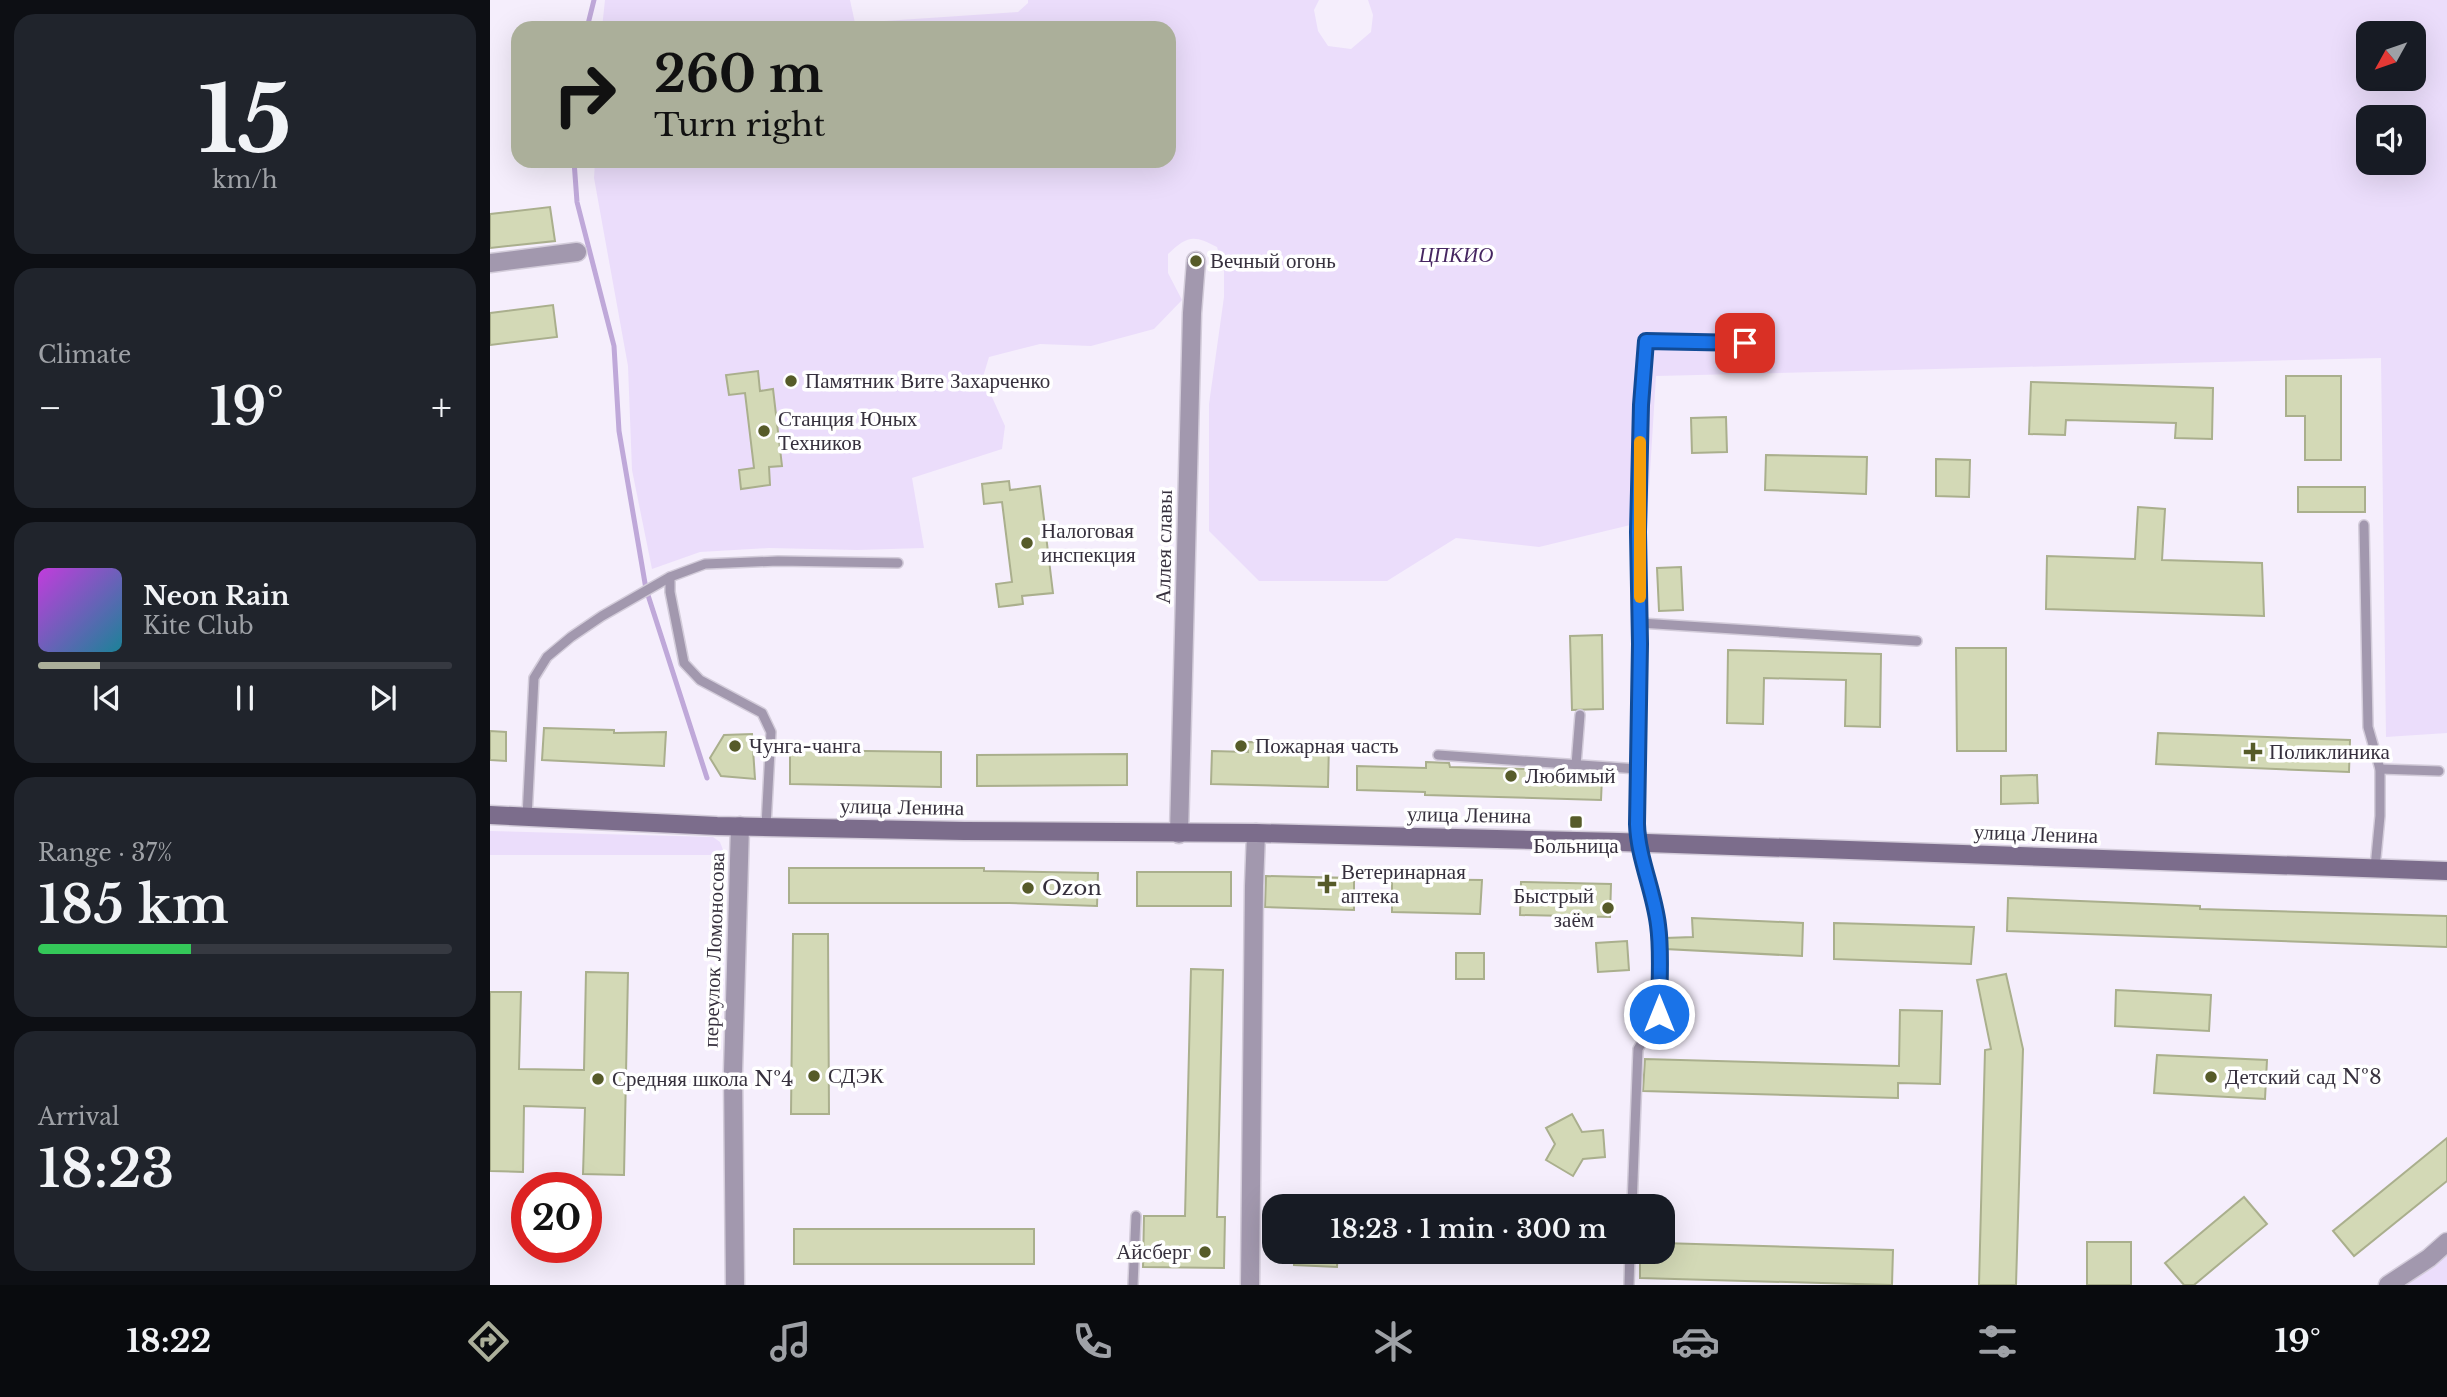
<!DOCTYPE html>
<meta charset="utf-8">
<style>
body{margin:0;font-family:"Libre Baskerville",serif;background:#20242c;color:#f1f3f6;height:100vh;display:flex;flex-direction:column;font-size:26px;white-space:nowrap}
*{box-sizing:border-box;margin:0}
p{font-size:23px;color:#9ea1a6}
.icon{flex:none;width:38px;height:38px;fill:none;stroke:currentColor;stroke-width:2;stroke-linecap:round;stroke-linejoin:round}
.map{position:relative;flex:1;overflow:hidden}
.panel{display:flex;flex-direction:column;gap:14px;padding:14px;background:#0d0f14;width:490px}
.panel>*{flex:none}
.banner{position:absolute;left:21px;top:21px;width:665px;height:147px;border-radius:21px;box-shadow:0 7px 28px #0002;background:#abaf9a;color:#111;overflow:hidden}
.needle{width:46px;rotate:230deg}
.controls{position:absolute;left:1866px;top:21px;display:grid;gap:14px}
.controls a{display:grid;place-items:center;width:70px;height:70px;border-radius:14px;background:#171b24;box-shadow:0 7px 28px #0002;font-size:35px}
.speed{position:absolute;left:21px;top:1172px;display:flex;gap:14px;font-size:35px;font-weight:700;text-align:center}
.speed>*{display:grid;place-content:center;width:91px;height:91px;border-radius:50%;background:#171b24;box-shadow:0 7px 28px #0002;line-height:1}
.speed .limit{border:10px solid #d22;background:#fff;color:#111}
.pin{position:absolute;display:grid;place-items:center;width:60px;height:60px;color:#fff;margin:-30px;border-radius:14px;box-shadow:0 4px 10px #0006}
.me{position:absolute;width:77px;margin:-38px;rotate:0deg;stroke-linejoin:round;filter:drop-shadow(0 0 5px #0008)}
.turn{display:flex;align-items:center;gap:24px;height:147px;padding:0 28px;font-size:32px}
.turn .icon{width:91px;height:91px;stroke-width:2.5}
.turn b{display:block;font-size:49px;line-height:60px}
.big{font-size:52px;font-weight:600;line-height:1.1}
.panel .card{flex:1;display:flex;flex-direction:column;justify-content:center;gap:10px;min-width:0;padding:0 24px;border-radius:21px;background:#20242c}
.panel .dial{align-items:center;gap:0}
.dial b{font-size:91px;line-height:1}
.song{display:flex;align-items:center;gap:21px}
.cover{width:84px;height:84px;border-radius:10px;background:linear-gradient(135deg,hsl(290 70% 55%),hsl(190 70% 35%))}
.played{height:7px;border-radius:4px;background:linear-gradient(90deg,#abaf9a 15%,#363941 15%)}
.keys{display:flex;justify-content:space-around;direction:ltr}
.heat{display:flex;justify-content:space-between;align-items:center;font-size:38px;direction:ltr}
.charge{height:10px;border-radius:5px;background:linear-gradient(90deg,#34c759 37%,#363941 0)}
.trip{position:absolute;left:772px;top:1194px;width:413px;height:70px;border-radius:21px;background:#171b24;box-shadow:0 7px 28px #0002;font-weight:600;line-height:70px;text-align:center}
.tab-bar{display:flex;height:112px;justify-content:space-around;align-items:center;background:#090b0e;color:#9ea1a6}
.tab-bar .icon{width:49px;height:49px}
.tab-bar .on{color:#abaf9a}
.tab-bar b{font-size:32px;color:#f1f3f6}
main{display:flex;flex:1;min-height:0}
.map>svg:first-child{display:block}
.green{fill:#ebddfb;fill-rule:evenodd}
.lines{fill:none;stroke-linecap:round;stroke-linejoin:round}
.stream{stroke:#bfa8d9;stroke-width:5}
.building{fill:#d3d9b6;stroke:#aaaf8d;stroke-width:2}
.lane-casing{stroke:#d3ccda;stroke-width:12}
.street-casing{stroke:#d3ccda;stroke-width:21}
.secondary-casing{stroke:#d3ccda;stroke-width:21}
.lane{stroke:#a298ae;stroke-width:9}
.street{stroke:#a298ae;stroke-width:18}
.secondary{stroke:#7c6d8c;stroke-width:18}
.route-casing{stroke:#114b97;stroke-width:18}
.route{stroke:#1a73e8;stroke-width:12}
.slow{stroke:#f59e0b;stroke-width:12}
.poi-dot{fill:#565b29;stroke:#fff;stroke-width:2.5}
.labels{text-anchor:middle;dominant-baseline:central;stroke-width:7;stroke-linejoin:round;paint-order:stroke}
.park-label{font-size:21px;font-style:italic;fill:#462661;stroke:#fff}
.poi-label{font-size:21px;fill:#36303d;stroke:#fff;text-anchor:start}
.street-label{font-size:21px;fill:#36303d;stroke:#fff}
</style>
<main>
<section class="panel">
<div class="card dial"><b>15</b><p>km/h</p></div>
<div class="card"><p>Climate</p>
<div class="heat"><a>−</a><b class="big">19°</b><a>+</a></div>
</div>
<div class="card">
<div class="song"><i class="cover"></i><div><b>Neon Rain</b><p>Kite Club</p></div></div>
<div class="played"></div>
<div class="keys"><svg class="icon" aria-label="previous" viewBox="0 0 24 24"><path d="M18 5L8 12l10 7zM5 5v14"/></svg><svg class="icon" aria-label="pause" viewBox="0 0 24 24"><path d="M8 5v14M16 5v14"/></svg><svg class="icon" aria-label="next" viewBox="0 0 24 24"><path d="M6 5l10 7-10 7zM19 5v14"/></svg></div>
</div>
<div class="card"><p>Range · 37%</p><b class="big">185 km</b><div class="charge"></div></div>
<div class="card"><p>Arrival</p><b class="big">18:23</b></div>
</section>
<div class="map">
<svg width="1957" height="1285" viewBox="0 0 1957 1285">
<rect width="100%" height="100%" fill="#f5eefc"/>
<g class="green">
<path d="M115,0H360L365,23L528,12L538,3V0H829L824,10L828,31L838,46L861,49L881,32L883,15L878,0H1957V733L1896,737L1891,358L1166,376L1157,521L1049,547L966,538L897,581H769L719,531V404L734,297V270L727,247C703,234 697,236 678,254V273L692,300L664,329L601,346L550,344L499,357L493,377L515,426L512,449L422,478L434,548L367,550L279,548L210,552L162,569L142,470L138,366L104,178L105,161H679V28H112ZM1878,33H1923V79H1878ZM1878,117H1923V163H1878Z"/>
<polygon points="0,831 223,837 230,842 235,855 0,855"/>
<polygon points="1957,1256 1957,1285 1916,1285"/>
</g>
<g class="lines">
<g class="stream">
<polyline points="97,28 104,0"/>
<polyline points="84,161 87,202 124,346 129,431 156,589 217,778"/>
</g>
</g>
<g class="building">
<polygon points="60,207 65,241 0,248 0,214"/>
<polygon points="63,305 67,337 0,345 0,313"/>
<polygon points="268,371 270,391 283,389 292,466 279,467 280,485 251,489 249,470 264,468 255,393 239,395 236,375"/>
<polygon points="1796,376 1851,376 1851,460 1815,460 1815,416 1796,416"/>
<polygon points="1541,382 1723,388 1722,439 1685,438 1686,423 1576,420 1575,435 1539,434"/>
<polygon points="1236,417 1237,452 1202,453 1201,418"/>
<polygon points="1276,455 1377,457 1376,494 1275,490"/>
<polygon points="1446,459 1480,460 1479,497 1446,496"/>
<polygon points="519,481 520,490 550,486 563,593 532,596 533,604 509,607 506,584 522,582 512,502 494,504 492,484"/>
<rect x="1808" y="487" width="67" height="25"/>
<polygon points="1648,507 1675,509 1672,560 1772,563 1774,616 1556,609 1557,556 1645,559"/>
<polygon points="1191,567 1193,610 1169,611 1167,568"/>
<polygon points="1112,635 1113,709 1082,710 1080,636"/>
<polygon points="1466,648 1516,648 1516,751 1467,751"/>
<polygon points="1238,650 1391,654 1390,727 1355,726 1356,680 1274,678 1273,724 1237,723"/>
<polygon points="54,728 124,730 124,733 176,732 174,766 52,760"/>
<polygon points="0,731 16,732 16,761 0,760"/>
<polygon points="1668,733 1860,740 1859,772 1666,764"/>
<polygon points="262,734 265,779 231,776 220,758 234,735"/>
<polygon points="758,742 839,743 838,787 721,784 722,751 758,752"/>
<polygon points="300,750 451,752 451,787 300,784"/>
<polygon points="637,754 637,785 487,786 487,755"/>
<polygon points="936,762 959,763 960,767 1039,769 1039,775 1112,777 1111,800 935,795 935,792 867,790 867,766 936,768"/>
<polygon points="1547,775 1548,803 1511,804 1511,776"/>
<polygon points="299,868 494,868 494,871 608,873 607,906 519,903 299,903"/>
<rect x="647" y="872" width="94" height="34"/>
<polygon points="776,876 864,878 864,910 775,907"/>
<polygon points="902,879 992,880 990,914 902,912"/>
<polygon points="1031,882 1121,884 1120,917 1030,915"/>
<polygon points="1518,898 1710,906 1710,909 1957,916 1957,947 1517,931"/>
<polygon points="1202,918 1313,923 1312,956 1175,949 1175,938 1203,937"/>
<polygon points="1344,923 1484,927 1481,964 1344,959"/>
<polygon points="303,934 338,934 339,1114 301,1114"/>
<polygon points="1137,941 1139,970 1108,972 1106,943"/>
<rect x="966" y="953" width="28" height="26"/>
<polygon points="701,969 733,970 727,1217 735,1217 734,1268 653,1267 654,1216 695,1216"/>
<polygon points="96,972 138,973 134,1175 93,1174 95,1108 34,1106 33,1172 0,1171 0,992 31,992 29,1069 94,1070"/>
<polygon points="1516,974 1533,1049 1526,1285 1489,1285 1495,1050 1501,1049 1487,980"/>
<polygon points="1626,990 1721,995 1719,1031 1625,1026"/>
<polygon points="1410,1010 1452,1011 1450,1084 1408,1083 1408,1098 1153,1091 1155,1059 1409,1066"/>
<polygon points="1667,1055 1777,1060 1775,1099 1664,1093"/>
<polygon points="1082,1114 1092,1132 1113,1130 1115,1157 1093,1159 1083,1176 1056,1160 1065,1144 1056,1128"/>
<polygon points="1957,1138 1957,1181 1864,1256 1843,1231"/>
<polygon points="1754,1197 1777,1224 1704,1285 1694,1285 1675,1263"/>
<rect x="304" y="1229" width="240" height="35"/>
<rect x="1597" y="1242" width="44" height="43"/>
<polygon points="1172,1243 1403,1250 1402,1285 1150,1278 1150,1251 1172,1251"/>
<polygon points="804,1251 848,1251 847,1267 804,1265"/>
</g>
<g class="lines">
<g class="lane-casing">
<g id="lane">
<polyline points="1874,525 1878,727 1890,769 1890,816 1885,868"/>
<polyline points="1150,623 1427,641"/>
<polyline points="948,755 1148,769"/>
<polyline points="1086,765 1090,715"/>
<polyline points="1890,769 1949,771"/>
<polyline points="37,817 44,678 57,657 81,637 112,616 180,577"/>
<polyline points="276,826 281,732 272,713 210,680 194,663 180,592 180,577 215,564 288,561 408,563"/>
<polyline points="1142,1206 1148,1049 1169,1014 1168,925 1161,896 1158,875 1147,843 1147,804 1151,644 1148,532 1151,405 1156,341 1276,344"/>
<polyline points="643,1285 646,1216"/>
<polyline points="1139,1285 1140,1251"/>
</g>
</g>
<g class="street-casing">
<g id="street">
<polyline points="0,263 87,252"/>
<polyline points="689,834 702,313 706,261"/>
<polyline points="245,1285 243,1072 250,826"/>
<polyline points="760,1285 764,886 766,833"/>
<polyline points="1898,1285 1939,1258 1957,1242"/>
</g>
</g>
<g class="secondary-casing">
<polyline id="secondary" points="0,815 227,826 474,831 766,833 1129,842 1957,871"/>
</g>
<use href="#lane" class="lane"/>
<use href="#street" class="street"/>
<use href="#secondary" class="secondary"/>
</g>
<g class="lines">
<g class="route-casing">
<path id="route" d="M1169,1014C1169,985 1172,954 1168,925C1164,891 1148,858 1147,824L1150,644L1148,532L1151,405L1156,341L1255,343"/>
</g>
<use href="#route" class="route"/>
<polyline class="slow" points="1150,597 1150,442"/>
</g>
<g class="poi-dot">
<circle cx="706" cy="261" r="7"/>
<circle cx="301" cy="381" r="7"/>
<circle cx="274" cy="431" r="7"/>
<circle cx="537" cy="543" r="7"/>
<circle cx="245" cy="746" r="7"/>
<circle cx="751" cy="746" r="7"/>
<path d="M1759.5 741.5h7v7h7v7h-7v7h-7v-7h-7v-7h7z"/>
<circle cx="1021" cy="776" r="7"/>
<rect x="1079" y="815" width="14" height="14" rx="3.5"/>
<path d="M833.5 873.5h7v7h7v7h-7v7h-7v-7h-7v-7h7z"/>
<circle cx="538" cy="888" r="7"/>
<circle cx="1118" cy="908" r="7"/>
<circle cx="324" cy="1076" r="7"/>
<circle cx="1721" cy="1077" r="7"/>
<circle cx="108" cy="1079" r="7"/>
<circle cx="715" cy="1252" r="7"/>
</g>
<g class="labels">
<g class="park-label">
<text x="966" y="255">ЦПКИО</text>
</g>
<g class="poi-label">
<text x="720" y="261">Вечный огонь</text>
<text x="315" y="381">Памятник Вите Захарченко</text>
<text x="288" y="419">Станция Юных<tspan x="288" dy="24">Техников</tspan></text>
<text x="551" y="531">Налоговая<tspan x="551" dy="24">инспекция</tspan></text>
<text x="259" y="746">Чунга-чанга</text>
<text x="765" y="746">Пожарная часть</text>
<text x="1779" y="752">Поликлиника</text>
<text x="1035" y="776">Любимый</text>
<text x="1086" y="846" text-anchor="middle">Больница</text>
<text x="851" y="872">Ветеринарная<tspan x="851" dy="24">аптека</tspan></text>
<text x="552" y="888">Ozon</text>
<text x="1104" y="896" text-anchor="end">Быстрый<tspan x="1104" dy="24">заём</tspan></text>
<text x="338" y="1076">СДЭК</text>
<text x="1735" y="1077">Детский сад №8</text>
<text x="122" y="1079">Средняя школа №4</text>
<text x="701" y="1252" text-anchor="end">Айсберг</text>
</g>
<g class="street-label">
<text transform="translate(674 547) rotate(-89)">Аллея славы</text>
<text transform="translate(412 807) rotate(1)">улица Ленина</text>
<text transform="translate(979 815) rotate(1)">улица Ленина</text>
<text transform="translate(1546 834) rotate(2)">улица Ленина</text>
<text transform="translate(224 950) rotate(-88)">переулок Ломоносова</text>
</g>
</g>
</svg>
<div class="controls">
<a><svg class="needle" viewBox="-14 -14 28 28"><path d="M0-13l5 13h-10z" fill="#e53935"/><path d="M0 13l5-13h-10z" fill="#9ea1a6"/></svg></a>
<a><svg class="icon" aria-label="sound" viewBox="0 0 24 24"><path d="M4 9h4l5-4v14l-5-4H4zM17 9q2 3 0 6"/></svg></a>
</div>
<div class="speed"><div class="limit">20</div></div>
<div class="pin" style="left:1255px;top:343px;background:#d93025"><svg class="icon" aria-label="arrive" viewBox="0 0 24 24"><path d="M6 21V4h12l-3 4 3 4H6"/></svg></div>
<svg class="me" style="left:1169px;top:1014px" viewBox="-20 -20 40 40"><circle r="17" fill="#1a73e8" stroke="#fff" stroke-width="3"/><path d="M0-11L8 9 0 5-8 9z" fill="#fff"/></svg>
<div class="trip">18:23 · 1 min · 300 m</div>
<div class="banner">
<div class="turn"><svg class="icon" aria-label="right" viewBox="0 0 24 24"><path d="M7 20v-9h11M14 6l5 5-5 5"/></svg><div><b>260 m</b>Turn right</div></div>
</div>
</div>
</main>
<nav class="tab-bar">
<b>18:22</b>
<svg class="icon on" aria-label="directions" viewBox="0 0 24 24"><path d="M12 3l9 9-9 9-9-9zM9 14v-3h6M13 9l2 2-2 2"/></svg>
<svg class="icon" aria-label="music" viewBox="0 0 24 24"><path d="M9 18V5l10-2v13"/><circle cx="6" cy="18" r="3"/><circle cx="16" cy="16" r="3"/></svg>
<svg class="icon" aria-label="phone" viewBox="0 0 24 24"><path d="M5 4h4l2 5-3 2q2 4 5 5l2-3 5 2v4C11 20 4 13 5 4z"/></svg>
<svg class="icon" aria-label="climate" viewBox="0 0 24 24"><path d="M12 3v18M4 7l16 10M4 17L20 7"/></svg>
<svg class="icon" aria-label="car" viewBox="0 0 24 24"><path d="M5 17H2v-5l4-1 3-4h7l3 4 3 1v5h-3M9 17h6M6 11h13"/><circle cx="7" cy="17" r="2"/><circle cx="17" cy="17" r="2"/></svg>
<svg class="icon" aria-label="filters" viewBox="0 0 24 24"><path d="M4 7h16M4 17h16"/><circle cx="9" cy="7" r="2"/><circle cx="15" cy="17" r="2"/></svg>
<b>19°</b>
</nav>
